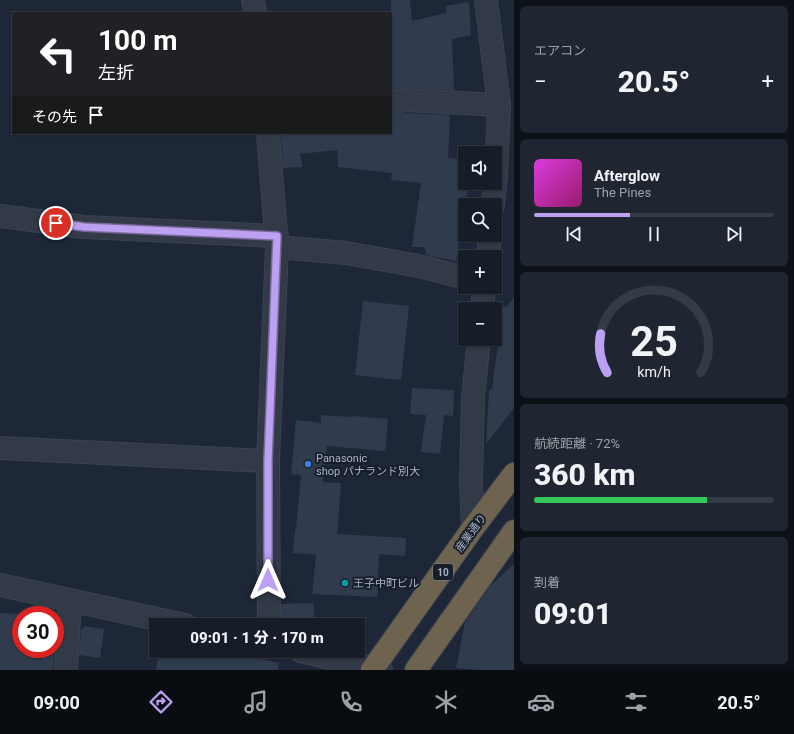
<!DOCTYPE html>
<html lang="ja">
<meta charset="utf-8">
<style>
body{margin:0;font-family:Roboto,"Noto Sans JP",sans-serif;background:#1f2631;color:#f1f3f6;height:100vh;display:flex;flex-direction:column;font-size:15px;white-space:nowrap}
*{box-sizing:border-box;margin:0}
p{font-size:13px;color:#9ea2a8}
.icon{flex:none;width:22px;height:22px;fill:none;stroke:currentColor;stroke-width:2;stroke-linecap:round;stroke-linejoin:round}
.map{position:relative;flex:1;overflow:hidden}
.sheet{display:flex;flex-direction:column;gap:6px;padding:6px;background:#0c1017;width:280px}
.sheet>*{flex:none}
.banner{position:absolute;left:12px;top:12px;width:380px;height:122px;border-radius:0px;box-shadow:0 1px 3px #0004,0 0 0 1px #353b46;background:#202124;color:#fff;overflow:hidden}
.controls{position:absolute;left:458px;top:146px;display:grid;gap:8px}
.controls a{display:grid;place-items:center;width:44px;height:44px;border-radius:0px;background:#161d29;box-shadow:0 1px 3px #0004,0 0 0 1px #353b46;font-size:20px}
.speed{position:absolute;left:12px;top:606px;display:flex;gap:8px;font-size:20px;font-weight:700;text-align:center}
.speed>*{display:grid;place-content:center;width:52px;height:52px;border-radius:50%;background:#161d29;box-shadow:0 1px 3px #0004,0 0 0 1px #353b46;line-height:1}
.speed .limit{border:6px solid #d22;background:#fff;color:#111}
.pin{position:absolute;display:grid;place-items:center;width:34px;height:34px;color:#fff;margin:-17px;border:2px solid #fff;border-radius:50%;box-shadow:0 1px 4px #0007}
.me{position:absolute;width:44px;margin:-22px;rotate:0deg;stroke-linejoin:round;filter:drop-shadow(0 0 3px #0008)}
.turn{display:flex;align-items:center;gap:14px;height:84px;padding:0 20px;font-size:18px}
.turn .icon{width:52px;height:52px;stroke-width:2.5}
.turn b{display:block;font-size:28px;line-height:34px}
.then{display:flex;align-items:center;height:38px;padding:0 20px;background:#0003;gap:8px;font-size:15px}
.big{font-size:30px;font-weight:800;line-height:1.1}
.sheet .widget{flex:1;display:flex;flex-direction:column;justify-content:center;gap:6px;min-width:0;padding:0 14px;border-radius:6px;background:#1f2631}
.sheet .dial{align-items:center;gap:0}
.dial svg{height:104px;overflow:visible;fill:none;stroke:#353b46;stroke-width:7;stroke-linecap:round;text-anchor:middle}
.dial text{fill:#f1f3f6;stroke:none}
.song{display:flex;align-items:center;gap:12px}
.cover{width:48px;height:48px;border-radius:6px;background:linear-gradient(135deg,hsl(300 70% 55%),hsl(320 70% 35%))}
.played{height:4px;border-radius:2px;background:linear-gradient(90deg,#bca0f2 40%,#353b46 40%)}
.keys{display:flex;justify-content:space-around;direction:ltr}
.heat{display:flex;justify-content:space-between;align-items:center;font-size:22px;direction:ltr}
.charge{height:6px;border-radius:3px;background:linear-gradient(90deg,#34c759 72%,#353b46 0)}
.trip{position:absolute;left:149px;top:618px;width:216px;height:40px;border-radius:0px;background:#161d29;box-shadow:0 1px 3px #0004,0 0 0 1px #353b46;font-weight:800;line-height:40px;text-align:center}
.tab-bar{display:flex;height:64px;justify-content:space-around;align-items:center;background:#090c10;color:#9ea2a8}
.tab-bar .icon{width:28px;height:28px}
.tab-bar .active{color:#bca0f2}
.tab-bar b{font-size:18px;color:#f1f3f6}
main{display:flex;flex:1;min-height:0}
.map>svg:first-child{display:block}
.building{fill:#303b4e}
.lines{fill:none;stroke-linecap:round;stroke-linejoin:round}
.minor-casing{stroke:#3b4351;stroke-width:24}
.highway-casing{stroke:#39414f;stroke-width:24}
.minor{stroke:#323a47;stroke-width:22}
.highway{stroke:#6e634e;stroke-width:22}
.route-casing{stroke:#7a689d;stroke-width:10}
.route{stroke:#bca0f2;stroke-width:7}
.shop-dot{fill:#3f7fe0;stroke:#171f2c;stroke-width:1.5}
.culture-dot{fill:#0f9aa8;stroke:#171f2c;stroke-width:1.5}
.labels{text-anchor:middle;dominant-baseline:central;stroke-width:4;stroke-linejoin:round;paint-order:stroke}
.shield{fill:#171f2c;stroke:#7f8797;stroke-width:1}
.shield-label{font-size:10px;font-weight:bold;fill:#abb4c5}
.poi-label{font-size:11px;fill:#abb4c5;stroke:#171f2c;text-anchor:start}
.street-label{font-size:11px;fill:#abb4c5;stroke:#171f2c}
</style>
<main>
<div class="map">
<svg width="514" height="670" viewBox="0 0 514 670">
<rect width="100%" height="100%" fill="#1e2737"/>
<g class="building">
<polygon points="391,0 410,0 412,21 446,13 446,6 469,2 471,35 452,39 454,90 407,88 391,89"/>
<polygon points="406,113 450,115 448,158 465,159 465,183 469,183 456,261 426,255 425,247 412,247 421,183 391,180 392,173 338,167 337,150 300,154 303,167 283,168 281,133 391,133 391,114"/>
<polygon points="514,297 514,408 486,444 489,389 492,389 498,345 493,345 494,339 495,339 495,324 502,315 503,307 507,307"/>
<polygon points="363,301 409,306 401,380 355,375"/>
<polygon points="412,388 454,390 453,416 444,415 440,454 421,452 426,415 410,414"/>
<polygon points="321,415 351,417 352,416 388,419 385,451 327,446 323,482 341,483 337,534 406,538 405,556 379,554 377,597 312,594 316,555 293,553 295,529 296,529 301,475 291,474 296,420 321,423"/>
<polygon points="514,564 514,670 479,670 456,668 465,622 490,586"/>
<polygon points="313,603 315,625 298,625 281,623 281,604"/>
<polygon points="0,613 21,614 21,649 55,649 53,670 0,670"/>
<polygon points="84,626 104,629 100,658 79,655 81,629 83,629"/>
<polygon points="159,651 227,651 279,663 278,670 156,670"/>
</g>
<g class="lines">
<g class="minor-casing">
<g id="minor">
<polyline points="253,0 255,13"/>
<polyline points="486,0 499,105 496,176 493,205"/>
<polyline points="391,102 406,100 499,105"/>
<polyline points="268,133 277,247 268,461 269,625"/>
<polyline points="0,216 84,227 277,236"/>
<polyline points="277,247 346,253 419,266 465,278"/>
<polyline points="488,257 490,235"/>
<polyline points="482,309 484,287"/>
<polyline points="0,448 268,461"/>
<polyline points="473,528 471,482 473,397 479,339"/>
<polyline points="0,585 185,625"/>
<polyline points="301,651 373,669 381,670"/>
<polyline points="66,670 70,600"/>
</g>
</g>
<g class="highway-casing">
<g id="highway">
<polyline points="372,670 473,528 514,474"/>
<polyline points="416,670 514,531"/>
</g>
</g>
<use href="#minor" class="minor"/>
<use href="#highway" class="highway"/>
</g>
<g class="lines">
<g class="route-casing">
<polyline id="route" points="56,223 84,227 277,236 268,461 268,580"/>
</g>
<use href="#route" class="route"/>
</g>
<circle class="shop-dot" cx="308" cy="464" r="4"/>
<circle class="culture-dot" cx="345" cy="583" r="4"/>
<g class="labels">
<rect class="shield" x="433" y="564" width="20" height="16" rx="3"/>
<g class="shield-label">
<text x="443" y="572">10</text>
</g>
<g class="poi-label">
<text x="316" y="458">Panasonic<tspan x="316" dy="13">shop パナランド別大</tspan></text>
<text x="353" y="583">王子中町ビル</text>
</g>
<g class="street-label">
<text transform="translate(471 533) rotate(-54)">産業通り</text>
</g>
</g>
</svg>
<div class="controls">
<a><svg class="icon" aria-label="sound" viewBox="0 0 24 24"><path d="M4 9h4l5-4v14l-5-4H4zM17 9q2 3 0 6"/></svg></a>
<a><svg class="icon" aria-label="search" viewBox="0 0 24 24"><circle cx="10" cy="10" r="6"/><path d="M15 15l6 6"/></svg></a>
<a>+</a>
<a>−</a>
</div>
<div class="speed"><div class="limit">30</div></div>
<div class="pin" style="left:56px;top:223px;background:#d93025"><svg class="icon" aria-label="arrive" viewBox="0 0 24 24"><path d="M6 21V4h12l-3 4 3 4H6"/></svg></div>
<svg class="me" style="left:268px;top:580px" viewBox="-20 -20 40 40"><path d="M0-17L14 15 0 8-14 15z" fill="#bca0f2" stroke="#fff" stroke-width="4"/></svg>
<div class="trip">09:01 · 1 分 · 170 m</div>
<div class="banner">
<div class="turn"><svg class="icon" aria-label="left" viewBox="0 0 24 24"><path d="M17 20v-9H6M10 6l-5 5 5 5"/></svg><div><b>100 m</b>左折</div></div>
<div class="then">その先<svg class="icon" aria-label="arrive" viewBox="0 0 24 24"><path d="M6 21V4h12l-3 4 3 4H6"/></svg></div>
</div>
</div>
<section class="sheet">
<div class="widget"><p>エアコン</p>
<div class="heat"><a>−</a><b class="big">20.5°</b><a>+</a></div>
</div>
<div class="widget">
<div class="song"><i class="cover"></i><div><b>Afterglow</b><p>The Pines</p></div></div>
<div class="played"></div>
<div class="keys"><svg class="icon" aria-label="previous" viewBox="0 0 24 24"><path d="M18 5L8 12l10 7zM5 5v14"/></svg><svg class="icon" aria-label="pause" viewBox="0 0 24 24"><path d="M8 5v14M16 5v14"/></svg><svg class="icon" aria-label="next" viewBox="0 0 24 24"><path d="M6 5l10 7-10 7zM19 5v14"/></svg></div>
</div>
<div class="widget dial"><svg viewBox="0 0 100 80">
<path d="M14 69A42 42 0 1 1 86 69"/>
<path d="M14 69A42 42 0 0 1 9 39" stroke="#bca0f2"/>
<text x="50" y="56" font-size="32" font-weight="700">25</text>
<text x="50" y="72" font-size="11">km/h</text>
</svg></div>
<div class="widget"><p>航続距離 · 72%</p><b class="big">360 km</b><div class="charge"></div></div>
<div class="widget"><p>到着</p><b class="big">09:01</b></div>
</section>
</main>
<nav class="tab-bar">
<b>09:00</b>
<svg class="icon active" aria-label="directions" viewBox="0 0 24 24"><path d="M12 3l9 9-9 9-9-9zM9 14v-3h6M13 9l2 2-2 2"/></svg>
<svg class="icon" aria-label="music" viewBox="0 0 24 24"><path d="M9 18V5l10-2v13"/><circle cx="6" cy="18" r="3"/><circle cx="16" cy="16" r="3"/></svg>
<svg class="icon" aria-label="phone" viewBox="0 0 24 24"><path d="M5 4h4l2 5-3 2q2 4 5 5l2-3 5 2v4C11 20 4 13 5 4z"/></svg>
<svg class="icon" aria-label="climate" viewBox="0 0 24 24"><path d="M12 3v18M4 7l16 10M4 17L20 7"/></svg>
<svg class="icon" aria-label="car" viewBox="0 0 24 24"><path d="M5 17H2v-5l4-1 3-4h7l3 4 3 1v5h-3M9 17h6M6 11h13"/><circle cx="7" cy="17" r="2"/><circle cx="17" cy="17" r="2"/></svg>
<svg class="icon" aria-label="filters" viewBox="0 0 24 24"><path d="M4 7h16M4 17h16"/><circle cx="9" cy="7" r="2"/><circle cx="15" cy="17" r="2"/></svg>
<b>20.5°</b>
</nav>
